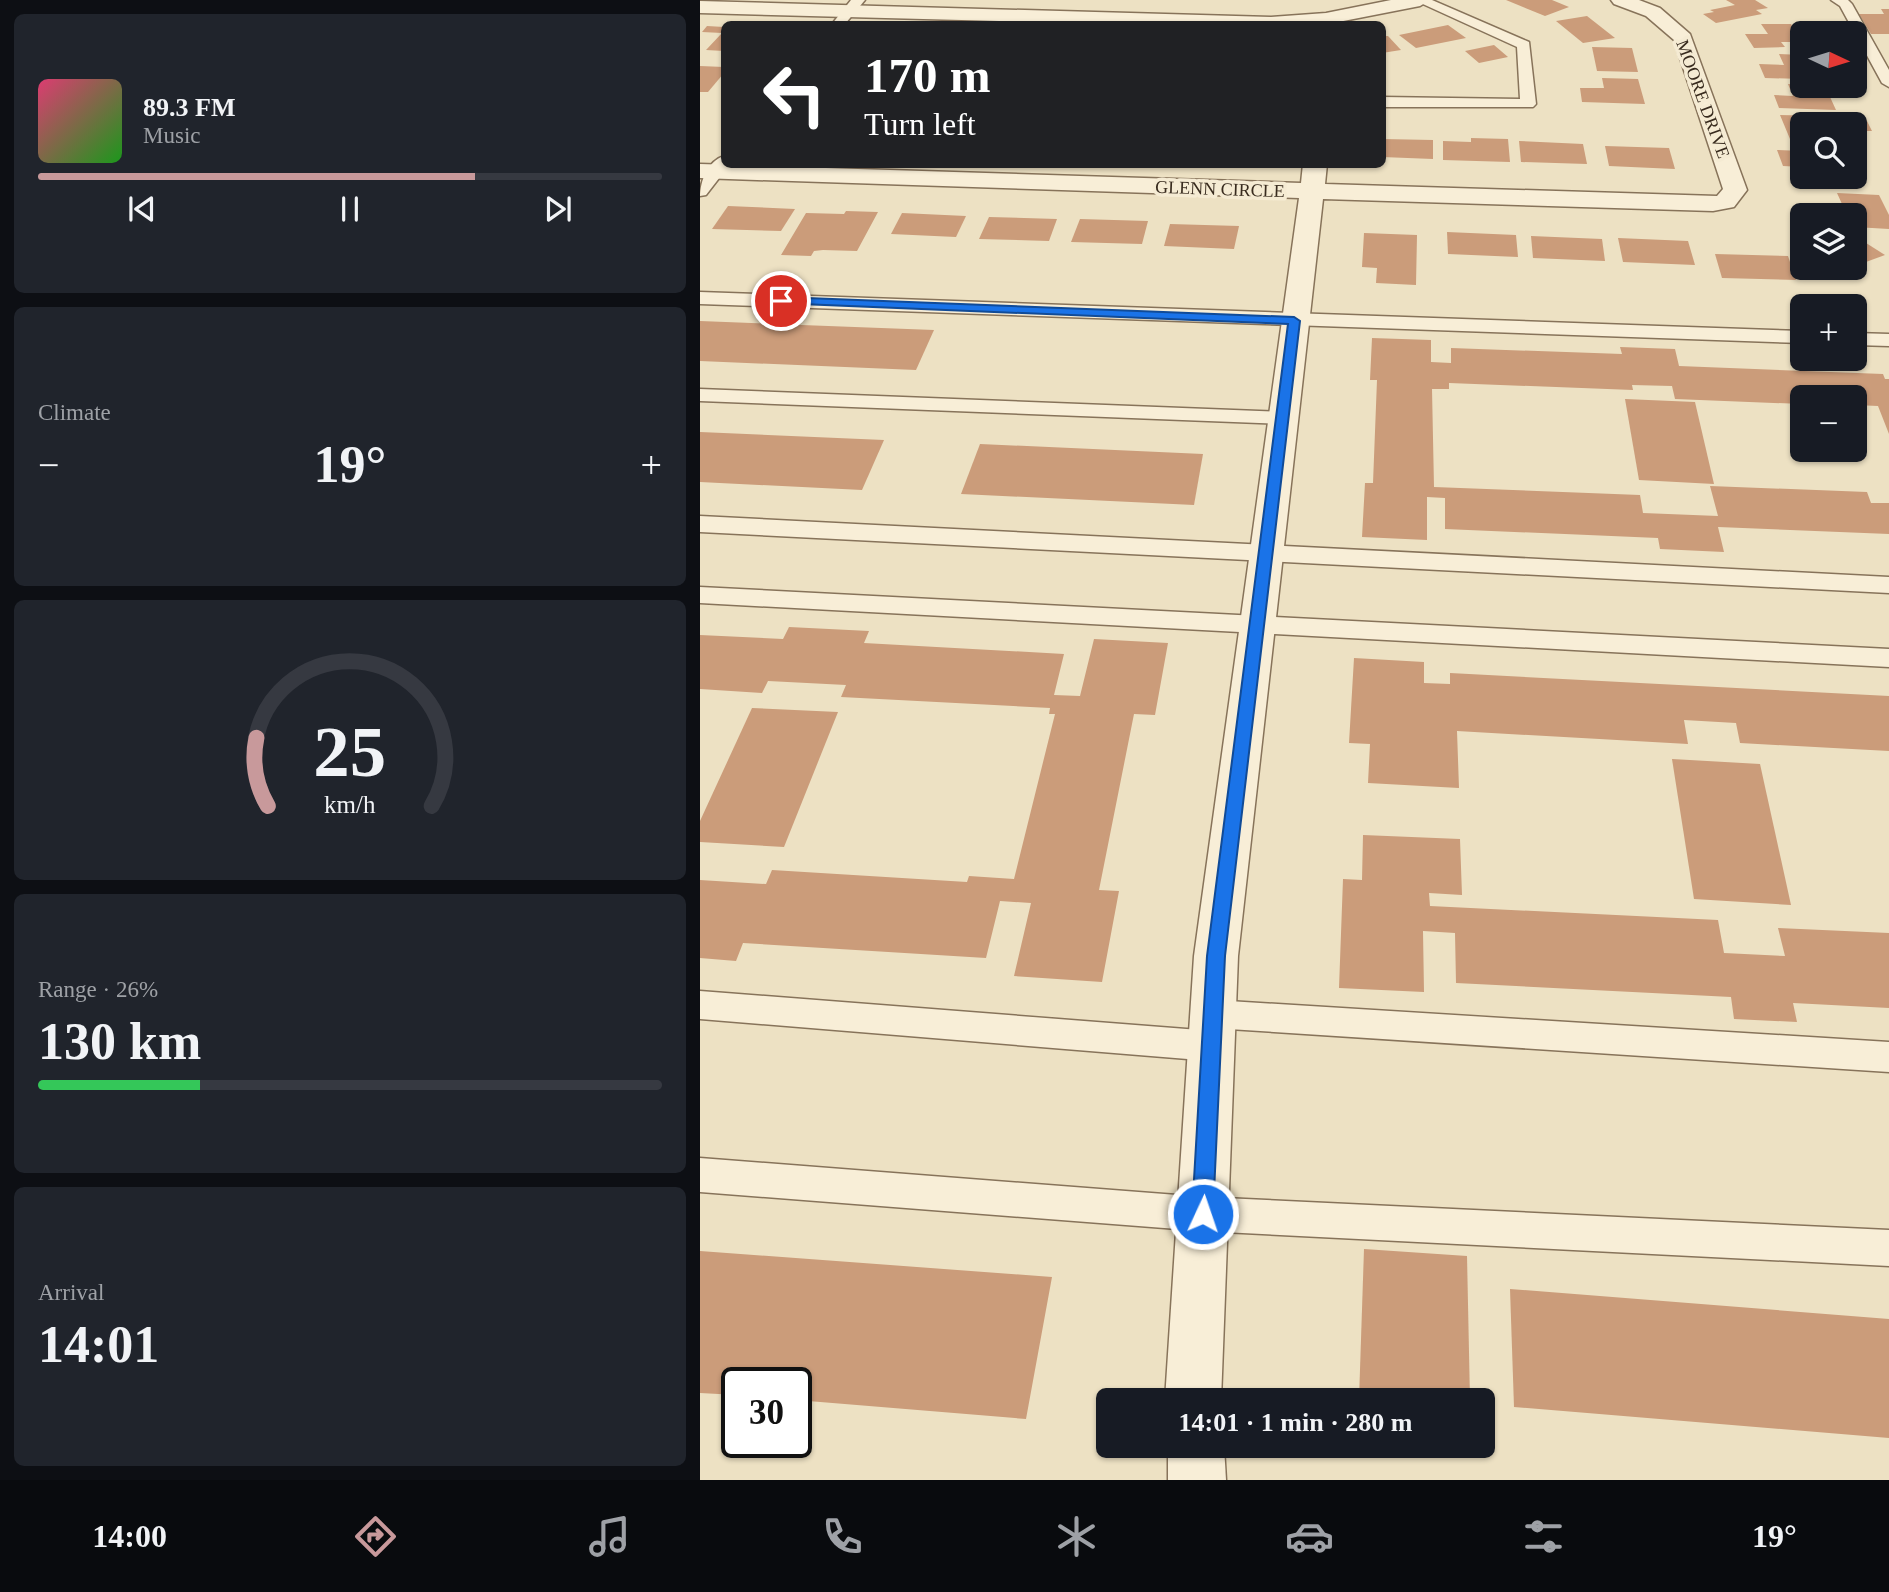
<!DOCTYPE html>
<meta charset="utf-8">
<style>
body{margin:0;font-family:"Times New Roman",serif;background:#20242c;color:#f1f3f6;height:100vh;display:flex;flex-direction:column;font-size:26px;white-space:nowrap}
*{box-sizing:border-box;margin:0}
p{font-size:23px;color:#9ea1a6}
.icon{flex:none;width:38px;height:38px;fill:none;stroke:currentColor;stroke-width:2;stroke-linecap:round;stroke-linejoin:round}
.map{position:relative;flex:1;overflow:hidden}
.details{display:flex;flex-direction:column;gap:14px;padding:14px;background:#0d0f14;width:700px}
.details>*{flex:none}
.top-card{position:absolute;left:21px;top:21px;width:665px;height:147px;border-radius:10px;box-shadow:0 2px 5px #0004;background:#202124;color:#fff;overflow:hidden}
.needle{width:46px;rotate:94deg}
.fabs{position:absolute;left:1090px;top:21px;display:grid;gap:14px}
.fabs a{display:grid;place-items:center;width:77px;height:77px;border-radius:10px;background:#171b24;box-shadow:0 2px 5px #0004;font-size:35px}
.speed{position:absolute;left:21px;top:1367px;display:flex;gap:14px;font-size:35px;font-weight:700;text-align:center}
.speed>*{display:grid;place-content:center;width:91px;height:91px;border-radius:50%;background:#171b24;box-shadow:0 2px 5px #0004;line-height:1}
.speed .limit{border:4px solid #111;border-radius:10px;background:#fff;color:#111}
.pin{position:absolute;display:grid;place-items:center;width:60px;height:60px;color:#fff;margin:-30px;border:4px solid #fff;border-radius:50%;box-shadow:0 2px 7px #0007}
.me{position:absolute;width:77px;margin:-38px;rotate:3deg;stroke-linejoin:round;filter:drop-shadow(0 0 5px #0008)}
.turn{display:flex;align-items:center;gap:24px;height:147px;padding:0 28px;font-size:32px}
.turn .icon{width:91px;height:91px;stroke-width:2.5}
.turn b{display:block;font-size:49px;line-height:60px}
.big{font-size:52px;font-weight:700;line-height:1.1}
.details .tile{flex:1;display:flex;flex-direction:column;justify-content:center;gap:10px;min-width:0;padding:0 24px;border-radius:10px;background:#20242c}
.details .dial{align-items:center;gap:0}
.dial svg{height:182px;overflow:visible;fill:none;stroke:#363941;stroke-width:7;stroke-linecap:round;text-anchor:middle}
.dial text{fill:#f1f3f6;stroke:none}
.song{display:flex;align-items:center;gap:21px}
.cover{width:84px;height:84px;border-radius:10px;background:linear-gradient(135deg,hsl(340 70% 55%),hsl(120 70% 35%))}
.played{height:7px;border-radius:4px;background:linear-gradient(90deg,#c8999b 70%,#363941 70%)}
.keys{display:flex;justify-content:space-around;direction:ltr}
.heat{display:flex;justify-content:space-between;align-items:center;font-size:38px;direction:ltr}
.charge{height:10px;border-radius:5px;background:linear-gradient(90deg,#34c759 26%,#363941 0)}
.trip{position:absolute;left:396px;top:1388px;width:399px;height:70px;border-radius:10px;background:#171b24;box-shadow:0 2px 5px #0004;font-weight:700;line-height:70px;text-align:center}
.tab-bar{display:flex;height:112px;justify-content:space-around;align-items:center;background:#090b0e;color:#9ea1a6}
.tab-bar .icon{width:49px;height:49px}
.tab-bar .selected{color:#c8999b}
.tab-bar b{font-size:32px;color:#f1f3f6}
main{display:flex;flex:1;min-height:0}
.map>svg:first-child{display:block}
.building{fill:#cb9c7a}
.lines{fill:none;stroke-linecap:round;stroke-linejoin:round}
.service-casing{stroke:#87735a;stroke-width:3}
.minor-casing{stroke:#87735a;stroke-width:3}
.service{fill:#f8eed7;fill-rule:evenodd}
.minor{fill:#f8eed7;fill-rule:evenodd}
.route{fill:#1a73e8;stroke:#114b97;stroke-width:2}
.labels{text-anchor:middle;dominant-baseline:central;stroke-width:7;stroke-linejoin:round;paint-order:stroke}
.far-street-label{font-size:18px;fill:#382b1e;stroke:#f5ebd3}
</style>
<main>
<section class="details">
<div class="tile">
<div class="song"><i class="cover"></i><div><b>89.3 FM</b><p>Music</p></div></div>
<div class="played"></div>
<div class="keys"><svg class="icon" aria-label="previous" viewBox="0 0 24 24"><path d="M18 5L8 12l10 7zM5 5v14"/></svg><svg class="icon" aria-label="pause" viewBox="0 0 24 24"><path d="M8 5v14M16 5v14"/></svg><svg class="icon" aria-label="next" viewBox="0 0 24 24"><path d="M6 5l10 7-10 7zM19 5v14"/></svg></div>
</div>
<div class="tile"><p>Climate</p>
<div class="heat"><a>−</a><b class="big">19°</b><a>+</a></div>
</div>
<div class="tile dial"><svg viewBox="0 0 100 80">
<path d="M14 69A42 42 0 1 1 86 69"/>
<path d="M14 69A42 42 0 0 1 9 39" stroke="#c8999b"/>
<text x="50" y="56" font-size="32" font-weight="700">25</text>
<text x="50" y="72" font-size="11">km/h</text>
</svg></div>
<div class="tile"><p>Range · 26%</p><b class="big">130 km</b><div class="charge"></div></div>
<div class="tile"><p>Arrival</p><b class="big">14:01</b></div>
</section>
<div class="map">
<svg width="1189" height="1480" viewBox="0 0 1189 1480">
<rect width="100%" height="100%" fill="#ede1c3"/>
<g class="building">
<polygon points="806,0 852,0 869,7 845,16"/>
<polygon points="1026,0 1055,0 1068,8 1056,10 1062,14 1016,23 1003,14 1014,12 1010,10 1035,5"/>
<polygon points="1181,9 1189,9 1189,34 1171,34 1159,14 1184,14"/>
<polygon points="887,16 915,38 883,43 856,21"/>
<polygon points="1061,24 1091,24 1102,42 1081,42 1085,47 1054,48 1045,34 1068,34"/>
<polygon points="748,25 766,38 716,48 699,35"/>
<polygon points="7,26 24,27 24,51 6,50 22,33 2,32"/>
<polygon points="682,36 688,36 701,50 682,53"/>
<polygon points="794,45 808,57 779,63 765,51"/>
<polygon points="892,47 932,48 938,72 897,71"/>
<polygon points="1079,54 1102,55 1102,79 1065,78 1059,64 1084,65"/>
<polygon points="0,66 24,67 24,73 8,92 0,92"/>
<polygon points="902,78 938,79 945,104 882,102 880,88 904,88"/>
<polygon points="1088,84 1125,86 1136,110 1079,108 1074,95 1093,96"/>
<polygon points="1080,115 1165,117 1172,131 1155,131 1155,124 1102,124 1102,140 1090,139"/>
<polygon points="771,138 808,139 810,162 743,160 743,141 771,142"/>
<polygon points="682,139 733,140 733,159 682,157"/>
<polygon points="819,141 883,144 887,164 821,162"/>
<polygon points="905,146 969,148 975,169 909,166"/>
<polygon points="1077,150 1102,151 1102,167 1083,166"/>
<polygon points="1155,166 1163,183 1125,182 1122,177 1155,177"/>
<polygon points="1137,193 1179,195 1189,215 1189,229 1155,227 1155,215 1147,215"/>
<polygon points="28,206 95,209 81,231 12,229"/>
<polygon points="146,211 178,212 157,251 123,250 114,251 111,256 81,255 106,213 144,214"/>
<polygon points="202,213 266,216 256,237 191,234"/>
<polygon points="289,217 357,219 349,241 279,239"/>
<polygon points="380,219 448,221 442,244 371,242"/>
<polygon points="470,224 539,226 534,249 464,246"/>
<polygon points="747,232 816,235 818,257 748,254"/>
<polygon points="664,233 717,235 716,285 676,283 677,268 662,267"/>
<polygon points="831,236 902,239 905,261 833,258"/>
<polygon points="1155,236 1185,255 1155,266"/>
<polygon points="918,238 988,241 995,265 923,262"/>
<polygon points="1015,254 1088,256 1096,280 1022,278"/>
<polygon points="0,321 234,330 216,370 0,361"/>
<polygon points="672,338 731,340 731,362 751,363 751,348 922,354 920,347 975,349 979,366 1183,374 1185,379 1189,379 1189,434 1178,406 1155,405 1155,397 1102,397 1102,404 975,399 972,386 932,385 933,390 749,383 749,389 732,389 734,487 940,495 943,513 1018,516 1010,486 1167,492 1171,503 1189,503 1189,534 1018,527 1024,552 960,549 958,538 745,529 745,498 727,497 727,540 662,537 665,483 673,483 677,380 670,380"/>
<polygon points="925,399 995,402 1014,484 939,480"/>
<polygon points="0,432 184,440 162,490 0,482"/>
<polygon points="280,444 503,454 494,505 261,494"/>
<polygon points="89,627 169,631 164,643 364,654 354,695 380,696 394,639 468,643 455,715 434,714 399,890 419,891 402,982 314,976 331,903 300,901 286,958 43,943 36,961 0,958 0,880 66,884 72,870 267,882 269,876 314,879 355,714 349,714 350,708 141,697 146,685 68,681 62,693 0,689 0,635 83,639"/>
<polygon points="654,658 724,662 724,683 750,684 750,673 1189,696 1189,751 1040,743 1036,723 984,720 988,744 757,731 759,788 668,783 670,744 649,743"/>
<polygon points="52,708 138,712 84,847 0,842 0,821"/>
<polygon points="972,759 1060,764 1091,905 994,899"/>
<polygon points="663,835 760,839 762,895 729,893 730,906 1018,920 1024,953 1085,956 1078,928 1189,933 1189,1008 1093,1003 1097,1022 1034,1019 1031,997 756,983 755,933 723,931 724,992 639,988 643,879 662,880"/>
<polygon points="664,1249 767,1256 770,1400 659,1400"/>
<polygon points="0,1251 352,1277 326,1419 96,1400 96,1382 37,1382 37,1395 0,1393"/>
<polygon points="810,1289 1189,1319 1189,1438 814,1407"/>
</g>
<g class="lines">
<g class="service-casing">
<g id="service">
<polygon points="151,0 165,0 145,24 132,24"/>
<polygon points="714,0 732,0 829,42 836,104 833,107 682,107 682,97 820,99 817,47"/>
<polygon points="1131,0 1148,0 1152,4 1189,70 1189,87 1182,83 1140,6"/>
<path d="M24,156V164H30L6,195L0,196C0,181 8,161 24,156Z"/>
<polygon points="0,292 1102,331 1102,343 0,304"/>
<polygon points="1155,333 1189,334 1189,346 1155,345"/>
<polygon points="0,389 583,412 590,413 593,418 590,423 583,424 0,401"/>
<polygon points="0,516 1189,577 1189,593 0,532"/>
<polygon points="0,587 1189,649 1189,667 0,603"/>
<polygon points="0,991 512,1031 523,1035 528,1046 523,1057 512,1061 0,1019"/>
<polygon points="513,1000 1189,1042 1189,1072 513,1028 502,1024 497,1014 502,1004"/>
<polygon points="0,1158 503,1197 1189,1230 1189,1266 503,1231 0,1192"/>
</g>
</g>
<g class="minor-casing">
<g id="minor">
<polygon points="691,0 730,0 720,6 628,24 411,24 0,13 0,1 571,17 626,13"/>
<polygon points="911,0 939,0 960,8 990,34 1047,190 1034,207 1013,211 623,199 538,956 521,1400 465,1400 494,956 599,198 0,178 0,164 601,183 603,164 627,164 625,184 1017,196 1023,189 974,40 946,16 914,4"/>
<polygon points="468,1446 524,1446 526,1480 468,1480"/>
</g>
</g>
<use href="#service" class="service"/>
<use href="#minor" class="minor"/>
</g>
<polygon class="route" points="81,297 594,317 600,321 525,956 513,1214 510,1221 503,1224 495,1221 492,1214 507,956 588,324 77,303 77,298"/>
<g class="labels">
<g class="far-street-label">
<text transform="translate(1003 99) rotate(70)">MOORE DRIVE</text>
<text transform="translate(520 189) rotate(2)">GLENN CIRCLE</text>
</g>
</g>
</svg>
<div class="fabs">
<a><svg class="needle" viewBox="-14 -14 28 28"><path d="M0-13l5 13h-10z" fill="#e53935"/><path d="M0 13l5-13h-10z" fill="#9ea1a6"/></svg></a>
<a><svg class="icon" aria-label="search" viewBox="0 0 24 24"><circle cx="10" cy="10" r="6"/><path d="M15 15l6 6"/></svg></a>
<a><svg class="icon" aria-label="layers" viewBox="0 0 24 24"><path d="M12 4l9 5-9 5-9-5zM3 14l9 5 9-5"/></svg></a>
<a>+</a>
<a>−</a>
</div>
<div class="speed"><div class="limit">30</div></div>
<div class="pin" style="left:81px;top:301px;background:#d93025"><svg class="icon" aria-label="arrive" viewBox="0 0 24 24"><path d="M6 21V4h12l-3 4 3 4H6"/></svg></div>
<svg class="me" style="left:503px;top:1214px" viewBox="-20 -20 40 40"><circle r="17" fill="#1a73e8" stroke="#fff" stroke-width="3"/><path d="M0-11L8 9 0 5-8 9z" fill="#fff"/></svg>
<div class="trip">14:01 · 1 min · 280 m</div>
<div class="top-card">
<div class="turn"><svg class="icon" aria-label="left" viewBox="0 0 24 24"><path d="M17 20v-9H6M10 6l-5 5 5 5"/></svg><div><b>170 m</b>Turn left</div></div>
</div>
</div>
</main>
<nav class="tab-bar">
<b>14:00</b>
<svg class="icon selected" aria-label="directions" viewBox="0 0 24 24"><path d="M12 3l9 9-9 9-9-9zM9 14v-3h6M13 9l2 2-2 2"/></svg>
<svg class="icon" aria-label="music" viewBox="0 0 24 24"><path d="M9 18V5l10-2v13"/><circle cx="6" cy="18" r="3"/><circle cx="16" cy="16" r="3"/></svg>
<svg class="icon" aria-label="phone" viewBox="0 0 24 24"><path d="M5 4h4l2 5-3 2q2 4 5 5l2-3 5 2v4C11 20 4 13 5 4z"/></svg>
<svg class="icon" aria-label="climate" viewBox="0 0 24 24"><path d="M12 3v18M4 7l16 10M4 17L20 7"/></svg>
<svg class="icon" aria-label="car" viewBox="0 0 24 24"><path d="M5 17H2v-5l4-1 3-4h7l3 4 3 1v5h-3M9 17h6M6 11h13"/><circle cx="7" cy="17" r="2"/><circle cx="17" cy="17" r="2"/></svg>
<svg class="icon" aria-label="filters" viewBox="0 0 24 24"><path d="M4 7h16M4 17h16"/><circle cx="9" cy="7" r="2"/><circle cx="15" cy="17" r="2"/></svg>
<b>19°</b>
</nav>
